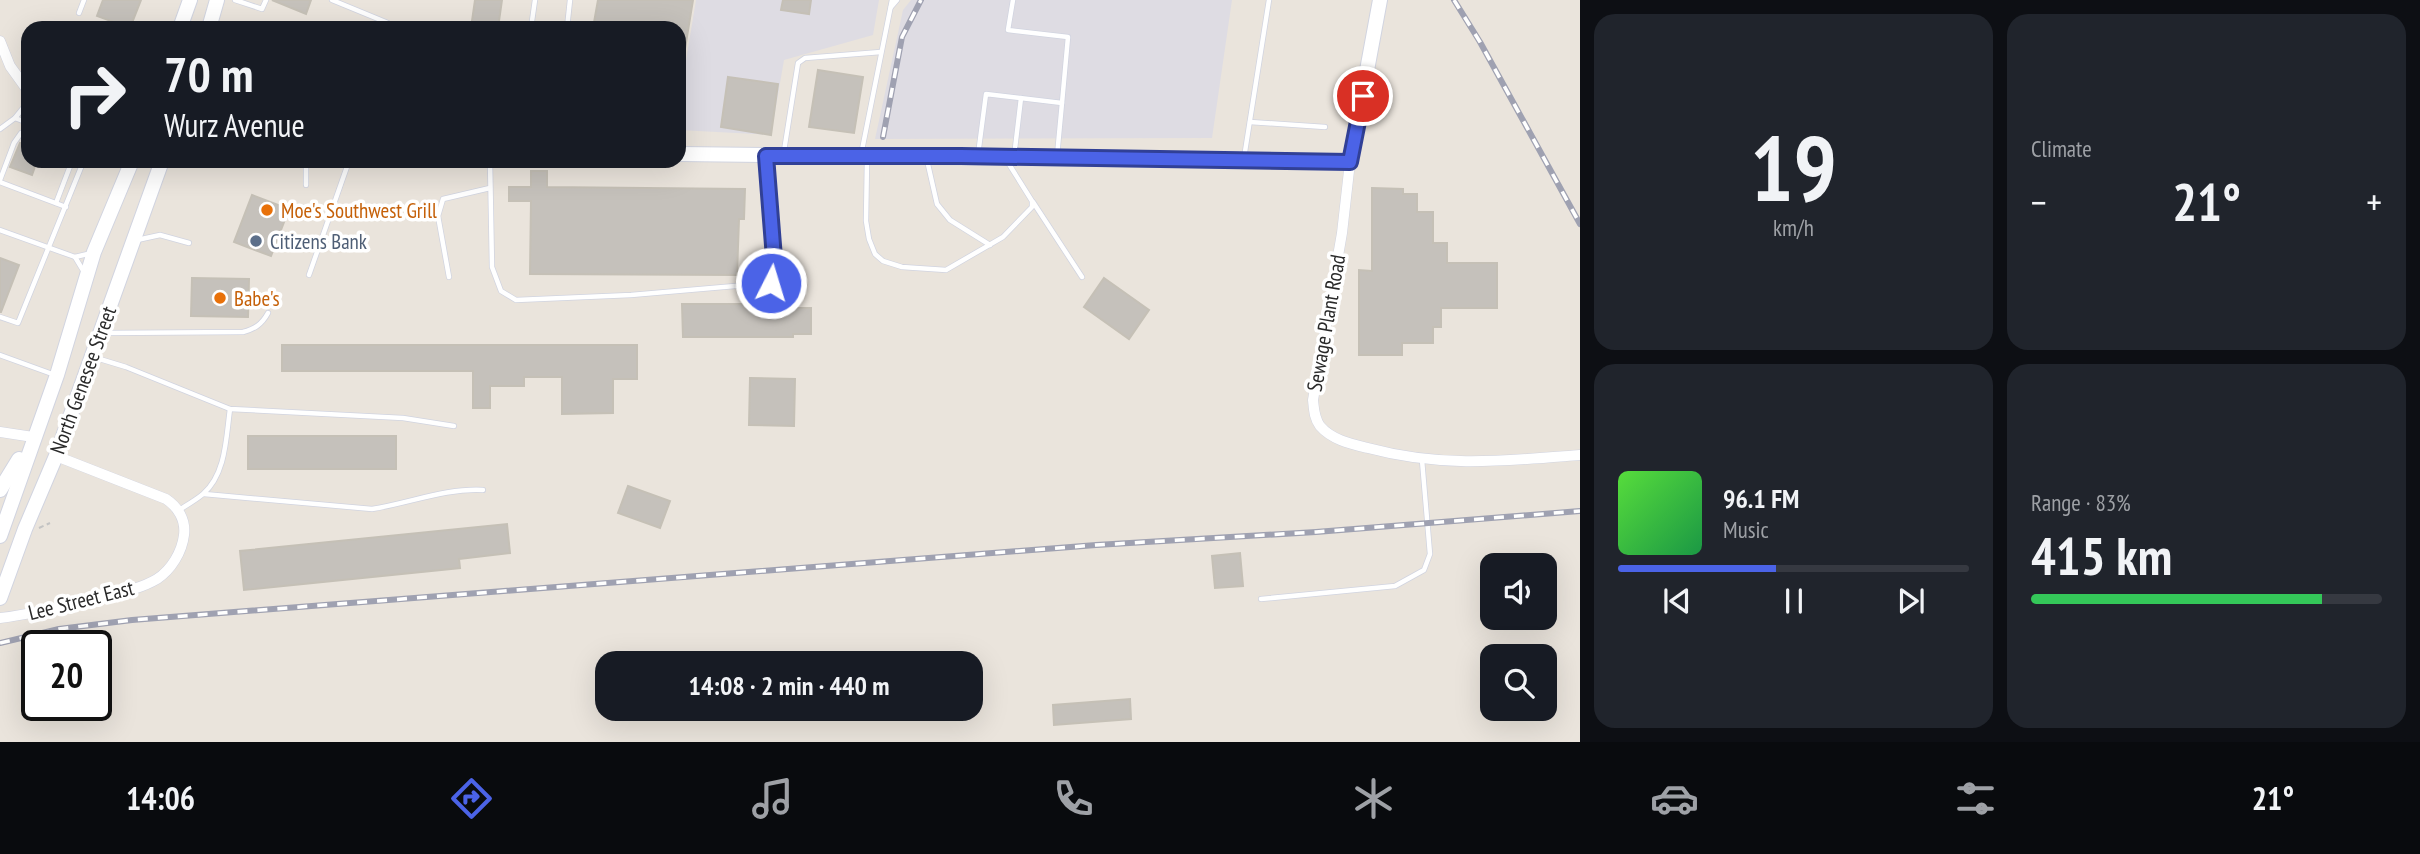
<!DOCTYPE html>
<meta charset="utf-8">
<style>
body{margin:0;font-family:"PT Sans Narrow",sans-serif;background:#20242c;color:#f1f3f6;height:100vh;display:flex;flex-direction:column;font-size:26px;white-space:nowrap}
*{box-sizing:border-box;margin:0}
p{font-size:23px;color:#9ea1a6}
.icon{flex:none;width:38px;height:38px;fill:none;stroke:currentColor;stroke-width:2;stroke-linecap:round;stroke-linejoin:round}
.map{position:relative;flex:1;overflow:hidden}
.sheet{display:flex;flex-direction:column;gap:14px;padding:14px;background:#0d0f14;width:840px}
.sheet>*{flex:none}
.banner{position:absolute;left:21px;top:21px;width:665px;height:147px;border-radius:21px;box-shadow:0 7px 28px #0002;background:#171b24;color:#f1f3f6;overflow:hidden}
.controls{position:absolute;left:1480px;top:553px;display:grid;gap:14px}
.controls a{display:grid;place-items:center;width:77px;height:77px;border-radius:14px;background:#171b24;box-shadow:0 7px 28px #0002;font-size:35px}
.speed{position:absolute;left:21px;top:630px;display:flex;gap:14px;font-size:35px;font-weight:700;text-align:center}
.speed>*{display:grid;place-content:center;width:91px;height:91px;border-radius:50%;background:#171b24;box-shadow:0 7px 28px #0002;line-height:1}
.speed .limit{border:4px solid #111;border-radius:10px;background:#fff;color:#111}
.pin{position:absolute;display:grid;place-items:center;width:60px;height:60px;color:#fff;margin:-30px;border:4px solid #fff;border-radius:50%;box-shadow:0 2px 7px #0007}
.me{position:absolute;width:77px;margin:-38px;rotate:5deg;stroke-linejoin:round;filter:drop-shadow(0 0 5px #0008)}
.turn{display:flex;align-items:center;gap:24px;height:147px;padding:0 28px;font-size:32px}
.turn .icon{width:91px;height:91px;stroke-width:2.5}
.turn b{display:block;font-size:49px;line-height:60px}
.big{font-size:52px;font-weight:700;line-height:1.1}
.sheet .widget{flex:1;display:flex;flex-direction:column;justify-content:center;gap:10px;min-width:0;padding:0 24px;border-radius:21px;background:#20242c}
.sheet .dial{align-items:center;gap:0}
.dial b{font-size:91px;line-height:1}
.song{display:flex;align-items:center;gap:21px}
.cover{width:84px;height:84px;border-radius:10px;background:linear-gradient(135deg,hsl(110 70% 55%),hsl(140 70% 35%))}
.played{height:7px;border-radius:4px;background:linear-gradient(90deg,#4b63e7 45%,#363941 45%)}
.keys{display:flex;justify-content:space-around;direction:ltr}
.heat{display:flex;justify-content:space-between;align-items:center;font-size:38px;direction:ltr}
.charge{height:10px;border-radius:5px;background:linear-gradient(90deg,#34c759 83%,#363941 0)}
.sheet .tiles{flex:1;display:grid;gap:14px;grid-template-columns:repeat(2,1fr)}
.trip{position:absolute;left:595px;top:651px;width:388px;height:70px;border-radius:21px;background:#171b24;box-shadow:0 7px 28px #0002;font-weight:700;line-height:70px;text-align:center}
.menu{display:flex;height:112px;justify-content:space-around;align-items:center;background:#090b0e;color:#9ea1a6}
.menu .icon{width:49px;height:49px}
.menu .current{color:#4b63e7}
.menu b{font-size:32px;color:#f1f3f6}
main{display:flex;flex:1;min-height:0}
.map>svg:first-child{display:block}
.industrial{fill:#dedce3}
.building{fill:#c5c1bb;stroke:#c5c0b6;stroke-width:2}
.lines{fill:none;stroke-linecap:round;stroke-linejoin:round}
.lane-casing{stroke:#d1d4e0;stroke-width:6}
.street-casing{stroke:#d1d4e0;stroke-width:11}
.secondary-casing{stroke:#d1d4e0;stroke-width:16}
.path{stroke:#c3c3c3;stroke-width:2;stroke-dasharray:5 3.5;stroke-linecap:butt}
.lane{stroke:#fff;stroke-width:4.5}
.street{stroke:#fff;stroke-width:10}
.secondary{stroke:#fff;stroke-width:14}
.rail-casing{stroke:#9fa1b1;stroke-width:6}
.rail{stroke:#fff;stroke-width:3.5;stroke-dasharray:10;stroke-linecap:butt}
.route-casing{stroke:#314096;stroke-width:18}
.route{stroke:#4b63e7;stroke-width:12}
.food-dot{fill:#e8710a;stroke:#fff;stroke-width:2.5}
.service-dot{fill:#5c6f8a;stroke:#fff;stroke-width:2.5}
.labels{text-anchor:middle;dominant-baseline:central;stroke-width:7;stroke-linejoin:round;paint-order:stroke}
.food-label{font-size:21px;fill:#c56008;stroke:#fff;text-anchor:start}
.service-label{font-size:21px;fill:#4e5e75;stroke:#fff;text-anchor:start}
.street-label{font-size:21px;fill:#292929;stroke:#fff}
</style>
<main>
<div class="map">
<svg width="1580" height="742" viewBox="0 0 1580 742">
<rect width="100%" height="100%" fill="#eae4dc"/>
<g class="industrial">
<polygon points="696,0 879,0 873,35 784,60 771,135 679,130 679,103"/>
<polygon points="911,0 1232,0 1212,138 875,139 903,10"/>
</g>
<g class="building">
<polygon points="103,0 141,0 130,28 97,16"/>
<polygon points="272,0 311,0 306,14"/>
<polygon points="475,0 502,0 498,28 471,28"/>
<polygon points="598,0 693,0 684,55 679,55 679,28 593,28"/>
<polygon points="783,0 811,0 809,14 781,10"/>
<polygon points="818,70 863,77 854,133 809,127"/>
<polygon points="728,77 778,84 771,135 721,127"/>
<polygon points="20,143 28,146 28,161 37,161 32,175 10,167"/>
<polygon points="531,171 547,171 547,187 745,189 744,219 739,219 737,275 530,274 531,201 509,201 509,187 531,187"/>
<polygon points="1372,188 1403,189 1403,194 1417,194 1417,212 1433,212 1433,243 1447,243 1447,263 1497,263 1497,308 1441,308 1441,327 1433,327 1433,343 1402,343 1402,355 1359,355 1359,270 1372,271"/>
<polygon points="252,195 289,209 271,256 234,242"/>
<polygon points="0,258 19,265 1,312 0,312"/>
<polygon points="192,278 249,279 248,317 191,316"/>
<polygon points="1104,278 1149,310 1129,339 1084,307"/>
<polygon points="682,304 793,304 793,308 811,308 811,334 793,334 793,337 683,337"/>
<polygon points="282,345 637,345 637,379 613,379 613,413 562,414 562,377 524,377 524,386 490,386 490,408 473,408 473,371 282,371"/>
<polygon points="750,378 795,379 794,426 749,425"/>
<rect x="248" y="436" width="148" height="33"/>
<polygon points="628,486 670,501 660,528 618,513"/>
<polygon points="507,524 510,553 459,559 460,568 244,590 240,551"/>
<polygon points="1240,553 1243,586 1215,588 1212,556"/>
<polygon points="1130,699 1131,719 1054,725 1053,705"/>
</g>
<g class="lines">
<g class="lane-casing">
<g id="lane">
<polyline points="235,0 262,9 266,0"/>
<polyline points="332,0 388,23 387,28"/>
<polyline points="1013,0 1008,30 1068,37 1062,103"/>
<polyline points="891,7 897,0"/>
<polyline points="79,13 84,0"/>
<polyline points="531,28 535,0"/>
<polyline points="567,28 570,0"/>
<polyline points="15,118 28,123"/>
<polyline points="1250,122 1325,127"/>
<polyline points="0,129 15,118 28,102"/>
<polyline points="784,151 798,63 805,58 881,52"/>
<polyline points="861,155 892,0"/>
<polyline points="978,155 986,94 1062,103 1057,156"/>
<polyline points="1014,157 1021,98"/>
<polyline points="1244,158 1269,0"/>
<polyline points="867,160 866,221 869,239 875,254 883,261 902,267 946,270 1003,237 1032,207 1032,201 1007,161"/>
<polyline points="927,160 937,204 950,220 990,245"/>
<polyline points="490,161 492,267 501,291 516,300 631,295 770,283 774,258 767,156"/>
<polyline points="0,180 14,143 21,133 28,135"/>
<polyline points="0,182 66,207"/>
<polyline points="306,185 306,161"/>
<polyline points="1033,202 1082,277"/>
<polyline points="56,203 72,161"/>
<polyline points="0,230 75,257 92,253"/>
<polyline points="137,240 160,235 189,243"/>
<polyline points="75,257 84,272"/>
<polyline points="309,275 349,161"/>
<polyline points="449,277 438,216 443,199 490,188"/>
<polyline points="0,317 18,323 82,165 81,161"/>
<path d="M104,333L243,332C255,329 262,324 268,313"/>
<polyline points="0,355 55,375"/>
<polyline points="93,357 126,367 230,409 403,418 454,426"/>
<path d="M204,494L372,509C410,503 445,488 483,490"/>
<path d="M179,510C187,505 196,500 203,494C226,474 226,438 230,409"/>
<polyline points="1261,599 1395,586 1424,570 1430,554 1422,460"/>
</g>
</g>
<g class="street-casing">
<g id="street">
<polyline points="0,41 10,66 28,91"/>
<path d="M1350,162L1342,233L1313,400C1314,409 1314,418 1320,426C1332,440 1351,444 1368,448C1442,468 1504,461 1580,455"/>
<polyline points="0,432 33,437"/>
<path d="M0,618C34,614 67,606 100,598C119,593 140,589 157,579C171,570 182,552 184,535C186,520 178,507 166,499L56,456"/>
</g>
</g>
<g class="secondary-casing">
<g id="secondary">
<polyline points="180,28 190,0"/>
<polyline points="209,28 217,0"/>
<polyline points="679,154 1350,162 1380,0"/>
<polyline points="0,490 19,459"/>
<polyline points="0,536 57,375 94,252 132,161"/>
<polyline points="0,598 25,529 56,456 162,161"/>
</g>
</g>
<polyline class="path" points="39,528 50,523"/>
<use href="#lane" class="lane"/>
<use href="#street" class="street"/>
<use href="#secondary" class="secondary"/>
<g class="rail-casing">
<g id="rail">
<polyline points="1454,0 1480,42 1580,224"/>
<polyline points="883,137 902,37 921,0"/>
<polyline points="0,643 59,629 132,620 1096,545 1316,532 1580,511"/>
</g>
</g>
<use href="#rail" class="rail"/>
</g>
<g class="lines">
<g class="route-casing">
<polyline id="route" points="771,283 774,258 766,156 961,156 1350,162 1363,96"/>
</g>
<use href="#route" class="route"/>
</g>
<g class="food-dot">
<circle cx="267" cy="210" r="7"/>
<circle cx="220" cy="298" r="7"/>
</g>
<circle class="service-dot" cx="256" cy="241" r="7"/>
<g class="labels">
<g class="food-label">
<text x="281" y="210">Moe's Southwest Grill</text>
<text x="234" y="298">Babe's</text>
</g>
<g class="service-label">
<text x="270" y="241">Citizens Bank</text>
</g>
<g class="street-label">
<text transform="translate(1326 323) rotate(-80)">Sewage Plant Road</text>
<text transform="translate(83 380) rotate(-70)">North Genesee Street</text>
<text transform="translate(81 600) rotate(-14)">Lee Street East</text>
</g>
</g>
</svg>
<div class="controls">
<a><svg class="icon" aria-label="sound" viewBox="0 0 24 24"><path d="M4 9h4l5-4v14l-5-4H4zM17 9q2 3 0 6"/></svg></a>
<a><svg class="icon" aria-label="search" viewBox="0 0 24 24"><circle cx="10" cy="10" r="6"/><path d="M15 15l6 6"/></svg></a>
</div>
<div class="speed"><div class="limit">20</div></div>
<div class="pin" style="left:1363px;top:96px;background:#d93025"><svg class="icon" aria-label="arrive" viewBox="0 0 24 24"><path d="M6 21V4h12l-3 4 3 4H6"/></svg></div>
<svg class="me" style="left:771px;top:283px" viewBox="-20 -20 40 40"><circle r="17" fill="#4b63e7" stroke="#fff" stroke-width="3"/><path d="M0-11L8 9 0 5-8 9z" fill="#fff"/></svg>
<div class="trip">14:08 · 2 min · 440 m</div>
<div class="banner">
<div class="turn"><svg class="icon" aria-label="right" viewBox="0 0 24 24"><path d="M7 20v-9h11M14 6l5 5-5 5"/></svg><div><b>70 m</b>Wurz Avenue</div></div>
</div>
</div>
<section class="sheet">
<div class="tiles">
<div class="widget dial"><b>19</b><p>km/h</p></div>
<div class="widget"><p>Climate</p>
<div class="heat"><a>−</a><b class="big">21°</b><a>+</a></div>
</div>
<div class="widget">
<div class="song"><i class="cover"></i><div><b>96.1 FM</b><p>Music</p></div></div>
<div class="played"></div>
<div class="keys"><svg class="icon" aria-label="previous" viewBox="0 0 24 24"><path d="M18 5L8 12l10 7zM5 5v14"/></svg><svg class="icon" aria-label="pause" viewBox="0 0 24 24"><path d="M8 5v14M16 5v14"/></svg><svg class="icon" aria-label="next" viewBox="0 0 24 24"><path d="M6 5l10 7-10 7zM19 5v14"/></svg></div>
</div>
<div class="widget"><p>Range · 83%</p><b class="big">415 km</b><div class="charge"></div></div>
</div>
</section>
</main>
<nav class="menu">
<b>14:06</b>
<svg class="icon current" aria-label="directions" viewBox="0 0 24 24"><path d="M12 3l9 9-9 9-9-9zM9 14v-3h6M13 9l2 2-2 2"/></svg>
<svg class="icon" aria-label="music" viewBox="0 0 24 24"><path d="M9 18V5l10-2v13"/><circle cx="6" cy="18" r="3"/><circle cx="16" cy="16" r="3"/></svg>
<svg class="icon" aria-label="phone" viewBox="0 0 24 24"><path d="M5 4h4l2 5-3 2q2 4 5 5l2-3 5 2v4C11 20 4 13 5 4z"/></svg>
<svg class="icon" aria-label="climate" viewBox="0 0 24 24"><path d="M12 3v18M4 7l16 10M4 17L20 7"/></svg>
<svg class="icon" aria-label="car" viewBox="0 0 24 24"><path d="M5 17H2v-5l4-1 3-4h7l3 4 3 1v5h-3M9 17h6M6 11h13"/><circle cx="7" cy="17" r="2"/><circle cx="17" cy="17" r="2"/></svg>
<svg class="icon" aria-label="filters" viewBox="0 0 24 24"><path d="M4 7h16M4 17h16"/><circle cx="9" cy="7" r="2"/><circle cx="15" cy="17" r="2"/></svg>
<b>21°</b>
</nav>
